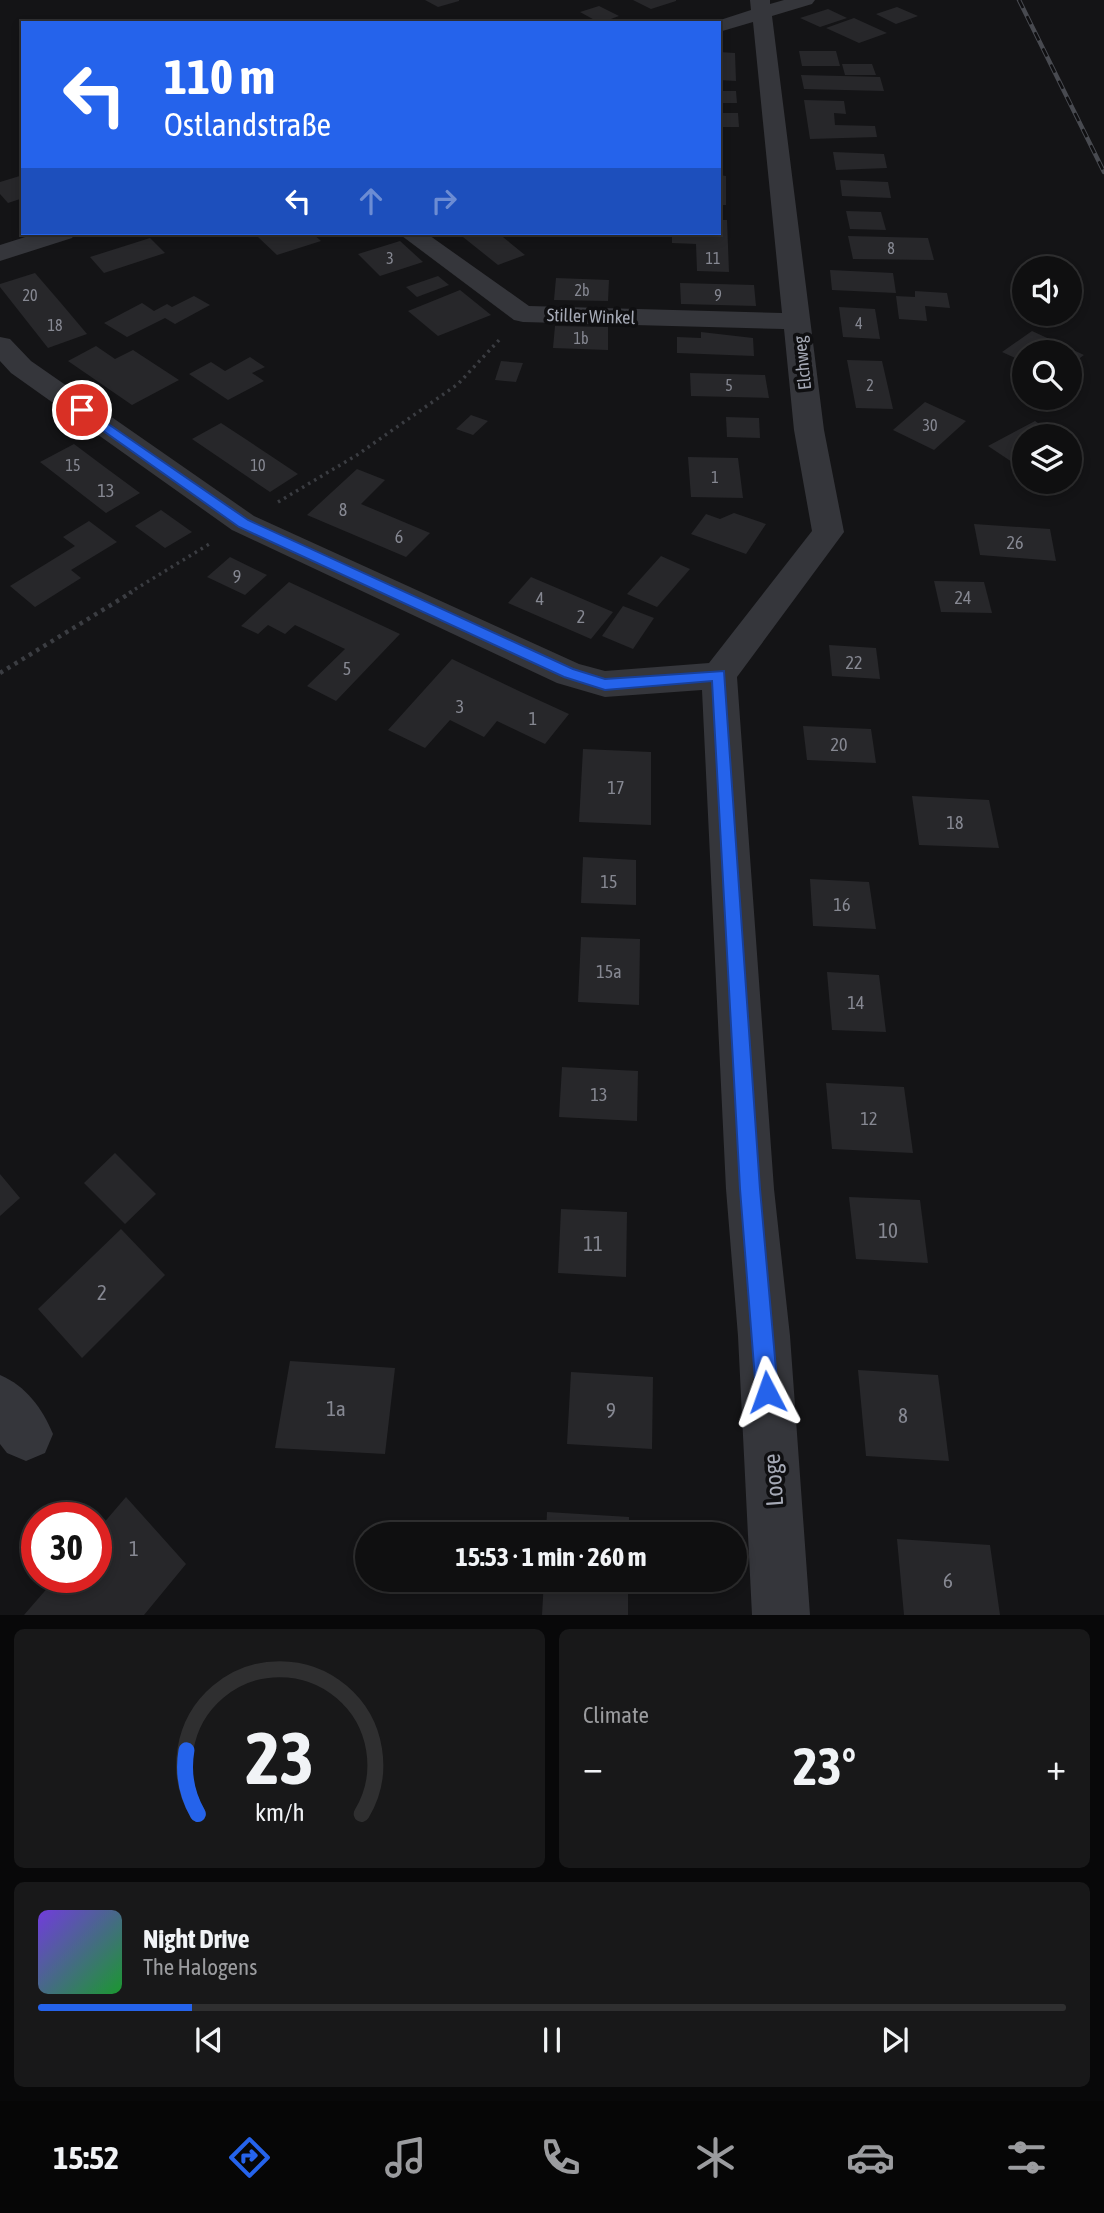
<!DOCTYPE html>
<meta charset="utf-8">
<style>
body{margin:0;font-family:"Asap Condensed",sans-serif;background:#181819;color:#f1f3f6;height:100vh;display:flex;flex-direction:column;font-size:26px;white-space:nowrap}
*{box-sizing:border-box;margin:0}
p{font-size:23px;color:#9b9c9f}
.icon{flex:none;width:38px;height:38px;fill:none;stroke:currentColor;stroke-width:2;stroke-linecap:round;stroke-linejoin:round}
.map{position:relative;height:1615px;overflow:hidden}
.details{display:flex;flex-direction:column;gap:14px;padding:14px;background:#080809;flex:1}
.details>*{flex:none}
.guide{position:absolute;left:21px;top:21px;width:700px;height:214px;border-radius:0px;box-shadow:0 4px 10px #0003,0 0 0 2px #2f2f30;background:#2563eb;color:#fff;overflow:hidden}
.buttons{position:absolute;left:1012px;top:256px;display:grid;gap:14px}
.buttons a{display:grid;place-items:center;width:70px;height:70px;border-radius:50%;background:#0f0f10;box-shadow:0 4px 10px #0003,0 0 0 2px #2f2f30;font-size:35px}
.speed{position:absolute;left:21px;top:1502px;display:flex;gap:14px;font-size:35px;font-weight:700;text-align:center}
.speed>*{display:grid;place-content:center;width:91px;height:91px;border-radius:50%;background:#0f0f10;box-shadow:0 4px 10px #0003,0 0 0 2px #2f2f30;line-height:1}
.speed .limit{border:10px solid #d22;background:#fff;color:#111}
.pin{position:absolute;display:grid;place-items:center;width:60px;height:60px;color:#fff;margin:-30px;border:4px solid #fff;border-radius:50%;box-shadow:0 2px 7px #0007}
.me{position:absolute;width:77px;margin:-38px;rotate:356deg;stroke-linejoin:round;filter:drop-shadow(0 0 5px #0008)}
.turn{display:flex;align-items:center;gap:24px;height:147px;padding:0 28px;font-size:32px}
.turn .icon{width:91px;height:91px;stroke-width:2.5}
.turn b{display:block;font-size:49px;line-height:60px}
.lanes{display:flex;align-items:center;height:66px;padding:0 28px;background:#0003;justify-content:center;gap:35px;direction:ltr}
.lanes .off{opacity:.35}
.big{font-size:52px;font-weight:700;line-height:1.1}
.details .tile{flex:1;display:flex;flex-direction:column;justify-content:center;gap:10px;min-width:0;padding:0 24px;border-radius:10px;background:#181819}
.details .dial{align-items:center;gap:0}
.dial svg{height:182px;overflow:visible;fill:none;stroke:#2f2f30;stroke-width:7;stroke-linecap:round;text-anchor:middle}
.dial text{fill:#f1f3f6;stroke:none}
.song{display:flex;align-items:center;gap:21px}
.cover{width:84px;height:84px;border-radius:10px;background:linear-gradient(135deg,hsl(260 70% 55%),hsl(130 70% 35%))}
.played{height:7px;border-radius:4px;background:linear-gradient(90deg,#2563eb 15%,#2f2f30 15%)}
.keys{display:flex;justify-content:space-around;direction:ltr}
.heat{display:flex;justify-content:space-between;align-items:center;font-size:38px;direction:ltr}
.details .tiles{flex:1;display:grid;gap:14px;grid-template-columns:1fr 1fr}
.tile:last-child{grid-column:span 2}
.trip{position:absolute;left:355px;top:1522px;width:392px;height:70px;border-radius:35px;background:#0f0f10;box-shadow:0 4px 10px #0003,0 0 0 2px #2f2f30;font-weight:700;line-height:70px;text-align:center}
.menu{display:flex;height:112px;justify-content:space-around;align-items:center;background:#060606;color:#9b9c9f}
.menu .icon{width:49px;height:49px}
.menu .selected{color:#2563eb}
.menu b{font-size:32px;color:#f1f3f6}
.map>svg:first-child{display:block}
.building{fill:#27272a}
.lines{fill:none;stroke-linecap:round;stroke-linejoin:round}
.path-far1{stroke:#3b3d42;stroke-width:3.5;stroke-dasharray:2.5 4.5;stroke-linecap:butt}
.path{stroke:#3b3d42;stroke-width:4.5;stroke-dasharray:3.5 5;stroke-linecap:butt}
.minor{fill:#35363b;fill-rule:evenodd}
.rail-casing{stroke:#484a50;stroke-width:4.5}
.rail{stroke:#0f0f11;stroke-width:2.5;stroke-dasharray:9;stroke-linecap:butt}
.route{fill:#2563eb;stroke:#184099;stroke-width:2}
.labels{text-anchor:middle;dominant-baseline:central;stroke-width:7;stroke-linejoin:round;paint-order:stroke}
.far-number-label{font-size:16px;fill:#868892}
.far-street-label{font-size:18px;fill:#a6aab6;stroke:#0f0f11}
.number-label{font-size:18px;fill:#868892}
.near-number-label{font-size:21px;fill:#868892}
.near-street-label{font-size:24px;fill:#a6aab6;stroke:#0f0f11}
</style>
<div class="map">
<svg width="1104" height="1615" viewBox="0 0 1104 1615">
<rect width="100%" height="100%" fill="#141416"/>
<g class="building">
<polygon points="425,0 459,0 459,1 438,7"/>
<polygon points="633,0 676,0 676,1 651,9"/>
<polygon points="599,6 619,16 600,23 580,12"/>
<polygon points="897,7 918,16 896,24 876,14"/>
<polygon points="828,9 847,18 820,27 800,18"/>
<polygon points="854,18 887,33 859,43 826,28"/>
<polygon points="799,51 836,51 840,66 802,66"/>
<polygon points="719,52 735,53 736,81 719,80"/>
<polygon points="842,64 872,64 876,75 845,75"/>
<polygon points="801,75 880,77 884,91 804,89"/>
<polygon points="719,91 736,91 737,103 719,103"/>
<polygon points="804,100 844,101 846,114 834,113 835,125 875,126 877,137 810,139"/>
<polygon points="719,113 738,113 739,127 719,127"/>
<polygon points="833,152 884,154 887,168 836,170"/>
<polygon points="23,175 23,198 8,203 0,194 0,182"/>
<polygon points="719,175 726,176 726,205 719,205"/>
<polygon points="840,180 888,182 891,198 842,196"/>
<polygon points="846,211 881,212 886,230 850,229"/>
<polygon points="719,220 727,220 729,272 697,271 696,244 672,243 672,233 719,233"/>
<polygon points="272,233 312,233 321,241 277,255 258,237"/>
<polygon points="458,233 498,233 525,255 498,265"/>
<polygon points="848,236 928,238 934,260 853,259"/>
<polygon points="150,238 165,253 104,273 90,257"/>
<polygon points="400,241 423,262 380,276 358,254"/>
<polygon points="830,270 893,273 896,293 832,290"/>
<polygon points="35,273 60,302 87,334 48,348 0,287 0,284"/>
<polygon points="438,276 449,285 417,297 406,287"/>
<polygon points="556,278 609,280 608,301 554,300"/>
<polygon points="680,283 754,285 756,306 681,304"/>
<polygon points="460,290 491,315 438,336 408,311"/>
<polygon points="915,291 947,293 950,308 925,306 927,321 899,319 896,296 915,297"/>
<polygon points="194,296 210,305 175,324 165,318 127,337 104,323 142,303 154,311 167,304 172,307"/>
<polygon points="839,307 875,309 880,339 843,337"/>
<polygon points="555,326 608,327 608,350 553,348"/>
<polygon points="1032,331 1084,355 1069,366 1069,352 1024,352 1024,362 1002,352"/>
<polygon points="701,332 753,338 754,356 677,353 677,337 701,338"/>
<polygon points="96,346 115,359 133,350 179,380 132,405 68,361"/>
<polygon points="250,357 265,367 252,373 264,381 228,400 189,374 211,362 225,371"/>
<polygon points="847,360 882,361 893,409 856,408"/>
<polygon points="501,361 523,363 516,382 495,380"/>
<polygon points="690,373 765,375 769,398 691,396"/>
<polygon points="925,402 966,421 934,450 893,430"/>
<polygon points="471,415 488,421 473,435 456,429"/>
<polygon points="726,417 759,418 760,438 727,437"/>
<polygon points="1035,421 1057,436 1024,436 1024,470 988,446"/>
<polygon points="221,423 247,440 298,474 270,492 192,439"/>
<polygon points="74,444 106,468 140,493 106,513 40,462"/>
<polygon points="688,457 738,458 743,498 691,497"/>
<polygon points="357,469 385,480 361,504 430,533 406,557 307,515"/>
<polygon points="161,510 192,532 165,548 135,526"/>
<polygon points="734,513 766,524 746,554 691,534 706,514 720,519"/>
<polygon points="89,521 117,542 71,570 81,578 35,607 10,586 75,546 63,537"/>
<polygon points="974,524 1050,529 1056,561 980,555"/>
<polygon points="661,556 690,569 657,607 627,594"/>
<polygon points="230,557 267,575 245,595 207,577"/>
<polygon points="531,577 571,594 613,612 591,639 508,603"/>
<polygon points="934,581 984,582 992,613 941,612"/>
<polygon points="289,582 400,634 336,701 307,686 345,649 295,625 285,634 268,625 258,634 241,626"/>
<polygon points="623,606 654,618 633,649 602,636"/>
<polygon points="829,645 876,648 880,679 832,676"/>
<polygon points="452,659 521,692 569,714 545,744 497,721 484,737 450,720 425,748 388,730"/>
<polygon points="803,726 871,729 876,763 807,760"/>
<polygon points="583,749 651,752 651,825 579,822"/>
<polygon points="912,796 989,800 999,848 919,845"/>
<polygon points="583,857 636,860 636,905 581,903"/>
<polygon points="810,879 869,882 876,929 813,926"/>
<polygon points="581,937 640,939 639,1005 578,1002"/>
<polygon points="827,972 879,975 886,1032 832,1030"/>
<polygon points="562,1067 638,1071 637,1121 559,1117"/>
<polygon points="826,1083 904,1087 913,1153 832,1149"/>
<polygon points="115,1153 156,1194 125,1224 84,1183"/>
<polygon points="0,1174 20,1198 0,1216"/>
<polygon points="849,1197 920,1200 928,1263 856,1259"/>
<polygon points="561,1209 627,1212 626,1277 558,1273"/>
<polygon points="121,1229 165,1275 82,1358 38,1309"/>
<polygon points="290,1361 395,1368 385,1454 275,1448"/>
<polygon points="858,1370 938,1375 949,1461 866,1456"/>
<polygon points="571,1372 653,1377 652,1449 567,1444"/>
<polygon points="126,1497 186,1564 144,1615 24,1615 57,1577 96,1577 96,1532"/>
<polygon points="547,1512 629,1517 629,1535 546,1535"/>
<polygon points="897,1539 990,1545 1000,1615 904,1615"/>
<polygon points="544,1580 628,1580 628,1615 542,1615"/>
</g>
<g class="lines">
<g class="path-far1">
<polyline points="278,502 357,455 458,384 501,338"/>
<polyline points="129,593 211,543"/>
</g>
<polyline class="path" points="0,673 132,592"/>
<g class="minor">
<polygon points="750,0 770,0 770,4 784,0 815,0 812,4 772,16 824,430 844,532 737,677 774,1189 790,1336 810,1615 752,1615 738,1336 726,1189 702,690 605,697 557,683 232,530 11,373 0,361 0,337 10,339 31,361 254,516 579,664 605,671 709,663 812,531 794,430 784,329 523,322 514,320 398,233 426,233 529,306 782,313 753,22 719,32 719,23 711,23 751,10"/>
<polygon points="38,233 75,233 72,238 0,261 0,245"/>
<path d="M0,1375C26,1386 42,1408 53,1434L45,1453L26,1461L7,1453L0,1444Z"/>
</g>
<g class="rail-casing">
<polyline id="rail" points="1019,0 1104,172"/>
</g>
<use href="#rail" class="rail"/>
</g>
<polygon class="route" points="82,406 248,520 573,669 605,679 724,671 760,1189 778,1392 775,1400 767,1403 760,1400 756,1392 740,1189 712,681 605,690 564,677 239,527 78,413 78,407"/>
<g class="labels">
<g class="far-number-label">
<text x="891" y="248">8</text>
<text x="390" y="258">3</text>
<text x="713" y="258">11</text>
<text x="582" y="290">2b</text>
<text x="30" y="295">20</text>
<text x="718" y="295">9</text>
<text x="859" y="323">4</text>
<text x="55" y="325">18</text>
<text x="581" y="338">1b</text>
<text x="729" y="385">5</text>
<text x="870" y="385">2</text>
<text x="930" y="425">30</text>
<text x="73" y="465">15</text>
<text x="258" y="465">10</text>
<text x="715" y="477">1</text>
</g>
<g class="far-street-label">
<text transform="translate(591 316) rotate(2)">Stiller Winkel</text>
<text transform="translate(802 363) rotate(-96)">Elchweg</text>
</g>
<g class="number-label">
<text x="106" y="490">13</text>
<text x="343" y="509">8</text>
<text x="399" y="536">6</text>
<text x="1015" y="542">26</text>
<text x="237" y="576">9</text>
<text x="963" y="597">24</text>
<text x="540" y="598">4</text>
<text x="581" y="616">2</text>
<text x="854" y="662">22</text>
<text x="347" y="668">5</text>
<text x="460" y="706">3</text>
<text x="533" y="718">1</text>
<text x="839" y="744">20</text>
<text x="616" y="787">17</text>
<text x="955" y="822">18</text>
<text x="609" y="881">15</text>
<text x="842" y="904">16</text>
<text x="609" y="971">15a</text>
<text x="856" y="1002">14</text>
<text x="599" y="1094">13</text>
<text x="869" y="1118">12</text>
</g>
<g class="near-number-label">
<text x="888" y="1230">10</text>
<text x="593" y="1243">11</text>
<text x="102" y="1292">2</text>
<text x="336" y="1408">1a</text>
<text x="611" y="1410">9</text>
<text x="903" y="1415">8</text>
<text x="134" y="1548">1</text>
<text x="948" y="1580">6</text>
</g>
<g class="near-street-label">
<text transform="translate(773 1480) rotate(-94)">Looge</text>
</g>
</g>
</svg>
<div class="buttons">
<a><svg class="icon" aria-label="sound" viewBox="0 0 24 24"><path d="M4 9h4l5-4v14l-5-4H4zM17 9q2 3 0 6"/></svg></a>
<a><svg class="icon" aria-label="search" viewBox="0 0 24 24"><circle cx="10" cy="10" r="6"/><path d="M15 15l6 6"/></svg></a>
<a><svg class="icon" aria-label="layers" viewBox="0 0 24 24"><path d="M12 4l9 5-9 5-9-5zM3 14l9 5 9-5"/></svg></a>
</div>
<div class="speed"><div class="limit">30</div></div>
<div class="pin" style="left:82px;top:410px;background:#d93025"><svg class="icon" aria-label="arrive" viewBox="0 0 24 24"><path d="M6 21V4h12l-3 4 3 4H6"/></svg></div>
<svg class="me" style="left:767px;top:1392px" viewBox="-20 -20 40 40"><path d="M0-17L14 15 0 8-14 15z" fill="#2563eb" stroke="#fff" stroke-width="4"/></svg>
<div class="trip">15:53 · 1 min · 260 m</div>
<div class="guide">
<div class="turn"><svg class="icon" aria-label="left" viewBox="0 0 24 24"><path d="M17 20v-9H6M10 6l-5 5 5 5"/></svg><div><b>110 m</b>Ostlandstraße</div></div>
<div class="lanes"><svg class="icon" aria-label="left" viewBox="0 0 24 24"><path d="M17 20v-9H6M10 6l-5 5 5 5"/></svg><svg class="icon off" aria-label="ahead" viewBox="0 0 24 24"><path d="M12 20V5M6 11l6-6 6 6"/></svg><svg class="icon off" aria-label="right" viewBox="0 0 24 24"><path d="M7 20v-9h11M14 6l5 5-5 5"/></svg></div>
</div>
</div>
<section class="details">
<div class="tiles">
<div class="tile dial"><svg viewBox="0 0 100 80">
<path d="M14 69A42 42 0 1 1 86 69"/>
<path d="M14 69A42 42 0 0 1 9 41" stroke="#2563eb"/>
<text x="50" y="56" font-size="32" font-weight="700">23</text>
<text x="50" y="72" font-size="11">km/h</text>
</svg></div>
<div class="tile"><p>Climate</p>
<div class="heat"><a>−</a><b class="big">23°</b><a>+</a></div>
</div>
<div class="tile">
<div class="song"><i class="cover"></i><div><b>Night Drive</b><p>The Halogens</p></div></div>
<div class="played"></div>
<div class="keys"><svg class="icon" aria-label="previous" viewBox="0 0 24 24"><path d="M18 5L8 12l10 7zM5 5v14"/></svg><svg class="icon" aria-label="pause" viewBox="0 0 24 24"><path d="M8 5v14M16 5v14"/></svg><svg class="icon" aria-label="next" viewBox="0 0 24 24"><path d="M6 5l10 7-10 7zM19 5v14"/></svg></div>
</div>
</div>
</section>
<nav class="menu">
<b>15:52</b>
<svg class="icon selected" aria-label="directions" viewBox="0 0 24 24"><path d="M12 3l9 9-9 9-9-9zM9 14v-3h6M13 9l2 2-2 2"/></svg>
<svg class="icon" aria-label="music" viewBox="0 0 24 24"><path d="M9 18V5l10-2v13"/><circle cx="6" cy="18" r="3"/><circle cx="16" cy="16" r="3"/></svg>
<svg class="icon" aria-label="phone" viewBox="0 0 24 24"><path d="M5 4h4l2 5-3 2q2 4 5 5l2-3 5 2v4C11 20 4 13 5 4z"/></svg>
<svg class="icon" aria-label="climate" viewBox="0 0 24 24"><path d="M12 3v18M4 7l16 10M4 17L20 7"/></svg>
<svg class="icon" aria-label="car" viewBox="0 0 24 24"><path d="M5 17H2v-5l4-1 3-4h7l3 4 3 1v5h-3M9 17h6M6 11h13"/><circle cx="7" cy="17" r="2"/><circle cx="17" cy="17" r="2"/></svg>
<svg class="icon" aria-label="filters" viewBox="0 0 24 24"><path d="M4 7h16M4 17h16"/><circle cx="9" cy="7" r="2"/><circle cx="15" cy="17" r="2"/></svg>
</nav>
